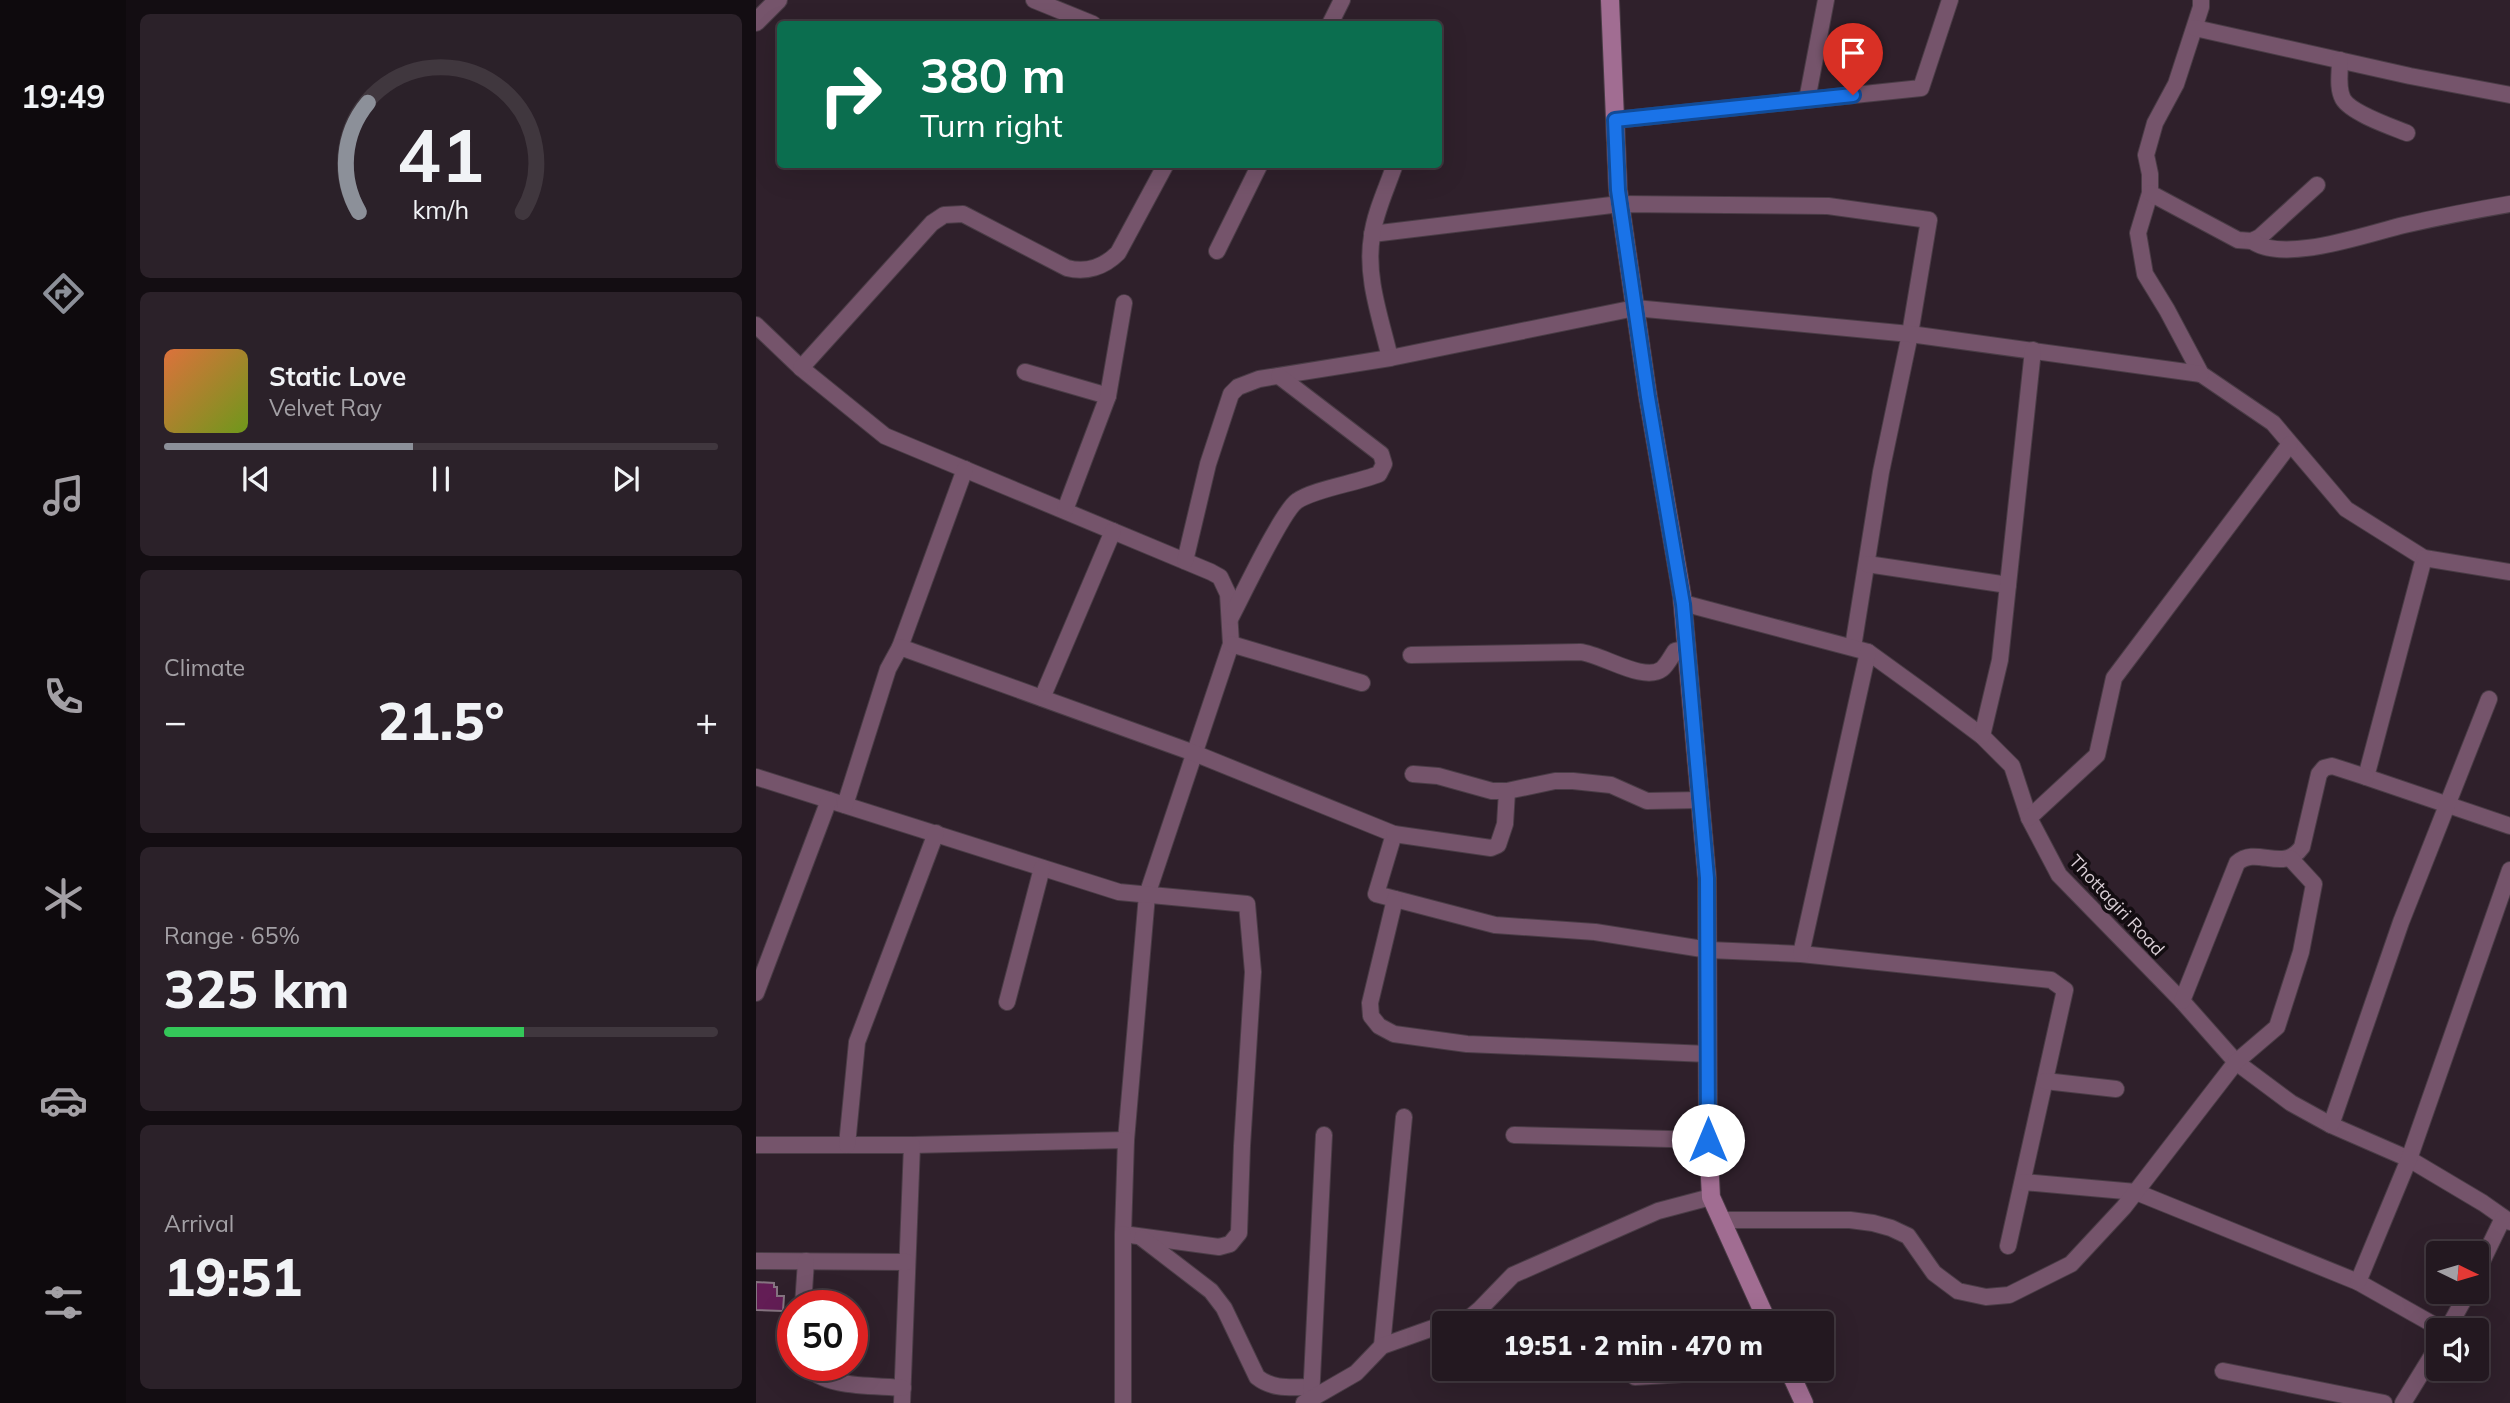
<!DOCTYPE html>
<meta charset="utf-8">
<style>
body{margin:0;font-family:Mulish,sans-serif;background:#2b2129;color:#f1f3f6;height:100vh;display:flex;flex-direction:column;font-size:26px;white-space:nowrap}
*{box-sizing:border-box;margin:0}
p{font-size:23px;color:#a3a0a5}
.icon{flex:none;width:38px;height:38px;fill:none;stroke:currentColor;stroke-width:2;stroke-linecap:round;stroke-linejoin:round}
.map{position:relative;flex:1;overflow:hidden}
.sheet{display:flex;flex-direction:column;gap:14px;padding:14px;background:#130d12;width:630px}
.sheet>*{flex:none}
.hud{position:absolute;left:21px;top:21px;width:665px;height:147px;border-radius:7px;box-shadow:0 7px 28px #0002,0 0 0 2px #40373e;background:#0b6e4f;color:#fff;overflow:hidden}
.needle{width:46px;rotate:95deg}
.fabs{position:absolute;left:1670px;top:1241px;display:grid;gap:14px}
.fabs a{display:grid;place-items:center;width:63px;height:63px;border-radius:7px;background:#231820;box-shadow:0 7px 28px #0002,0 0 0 2px #40373e;font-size:35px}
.speed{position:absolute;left:21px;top:1290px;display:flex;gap:14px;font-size:35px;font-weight:700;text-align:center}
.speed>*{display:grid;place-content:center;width:91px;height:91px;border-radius:50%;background:#231820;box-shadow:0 7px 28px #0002,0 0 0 2px #40373e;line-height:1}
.speed .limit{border:10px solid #d22;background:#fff;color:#111}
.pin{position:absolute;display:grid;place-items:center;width:60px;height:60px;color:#fff;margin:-72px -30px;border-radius:50% 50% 50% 0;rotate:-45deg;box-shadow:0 0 7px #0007}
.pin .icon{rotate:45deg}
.me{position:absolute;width:77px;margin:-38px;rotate:0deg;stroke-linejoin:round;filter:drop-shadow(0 0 5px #0008)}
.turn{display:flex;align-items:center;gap:24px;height:147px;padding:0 28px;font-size:32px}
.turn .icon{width:91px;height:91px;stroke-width:2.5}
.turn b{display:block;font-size:49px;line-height:60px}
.big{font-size:52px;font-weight:800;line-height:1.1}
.sheet .widget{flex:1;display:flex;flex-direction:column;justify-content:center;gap:10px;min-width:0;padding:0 24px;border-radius:10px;background:#2b2129}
.sheet .dial{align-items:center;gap:0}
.dial svg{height:182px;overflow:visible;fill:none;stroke:#40373e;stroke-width:7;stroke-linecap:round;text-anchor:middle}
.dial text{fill:#f1f3f6;stroke:none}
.song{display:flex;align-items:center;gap:21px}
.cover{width:84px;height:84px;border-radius:10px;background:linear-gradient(135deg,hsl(20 70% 55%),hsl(80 70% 35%))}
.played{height:7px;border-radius:4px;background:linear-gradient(90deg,#8c9099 45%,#40373e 45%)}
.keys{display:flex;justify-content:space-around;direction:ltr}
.heat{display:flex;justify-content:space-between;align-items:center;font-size:38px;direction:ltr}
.charge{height:10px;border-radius:5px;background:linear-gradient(90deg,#34c759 65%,#40373e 0)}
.trip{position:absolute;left:676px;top:1311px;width:402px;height:70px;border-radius:7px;background:#231820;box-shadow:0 7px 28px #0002,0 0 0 2px #40373e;font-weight:800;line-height:70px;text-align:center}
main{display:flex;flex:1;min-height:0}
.menu{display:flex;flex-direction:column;width:126px;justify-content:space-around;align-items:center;background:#0e0a0d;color:#a3a0a5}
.menu .icon{width:49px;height:49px}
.menu .active{color:#8c9099}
.menu b{font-size:32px;color:#f1f3f6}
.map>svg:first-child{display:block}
.building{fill:#631d55;stroke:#867481;stroke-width:2}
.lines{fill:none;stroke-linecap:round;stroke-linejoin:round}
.minor-casing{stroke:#4a3c46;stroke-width:18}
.tertiary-casing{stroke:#4a3c46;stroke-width:20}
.secondary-casing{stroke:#4a3c46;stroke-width:20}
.minor{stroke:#75546b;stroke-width:16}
.tertiary{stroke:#75546b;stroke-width:18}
.secondary{stroke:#a16d92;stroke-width:18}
.route-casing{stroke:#114b97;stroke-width:18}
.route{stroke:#1a73e8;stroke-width:12}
.labels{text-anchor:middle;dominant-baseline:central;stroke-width:7;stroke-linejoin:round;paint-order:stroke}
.street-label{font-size:18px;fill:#d9ced5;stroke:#130d11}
</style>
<main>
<nav class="menu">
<b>19:49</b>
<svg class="icon active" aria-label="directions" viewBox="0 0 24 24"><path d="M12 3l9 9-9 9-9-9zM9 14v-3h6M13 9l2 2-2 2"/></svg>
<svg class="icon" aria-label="music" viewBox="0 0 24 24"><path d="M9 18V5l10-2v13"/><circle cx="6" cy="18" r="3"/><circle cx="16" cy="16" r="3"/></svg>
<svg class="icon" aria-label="phone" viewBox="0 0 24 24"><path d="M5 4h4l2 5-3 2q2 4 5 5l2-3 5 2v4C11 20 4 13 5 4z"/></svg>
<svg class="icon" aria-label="climate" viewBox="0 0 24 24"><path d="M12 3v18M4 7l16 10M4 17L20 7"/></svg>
<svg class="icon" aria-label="car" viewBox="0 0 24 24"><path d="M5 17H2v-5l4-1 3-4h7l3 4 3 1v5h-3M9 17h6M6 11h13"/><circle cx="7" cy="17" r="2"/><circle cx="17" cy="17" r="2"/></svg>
<svg class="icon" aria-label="filters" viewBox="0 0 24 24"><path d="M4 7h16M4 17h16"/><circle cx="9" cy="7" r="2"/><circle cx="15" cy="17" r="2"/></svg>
</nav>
<section class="sheet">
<div class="widget dial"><svg viewBox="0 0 100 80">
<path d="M14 69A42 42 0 1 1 86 69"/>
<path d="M14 69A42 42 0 0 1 18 21" stroke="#8c9099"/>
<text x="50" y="56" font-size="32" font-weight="700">41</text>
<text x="50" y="72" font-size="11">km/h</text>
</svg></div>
<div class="widget">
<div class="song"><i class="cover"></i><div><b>Static Love</b><p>Velvet Ray</p></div></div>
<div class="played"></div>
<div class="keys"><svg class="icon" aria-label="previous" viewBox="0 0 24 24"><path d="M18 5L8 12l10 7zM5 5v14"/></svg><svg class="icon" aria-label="pause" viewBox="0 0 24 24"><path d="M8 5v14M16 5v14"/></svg><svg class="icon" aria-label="next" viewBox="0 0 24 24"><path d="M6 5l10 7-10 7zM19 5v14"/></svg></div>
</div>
<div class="widget"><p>Climate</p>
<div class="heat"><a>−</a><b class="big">21.5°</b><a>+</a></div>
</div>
<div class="widget"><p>Range · 65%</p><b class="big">325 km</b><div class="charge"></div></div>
<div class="widget"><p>Arrival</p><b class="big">19:51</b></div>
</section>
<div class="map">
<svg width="1754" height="1403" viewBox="0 0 1754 1403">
<rect width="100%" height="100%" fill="#2f202b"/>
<polygon class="building" points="0,1282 18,1283 18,1287 21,1287 21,1296 28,1296 27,1311 0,1310"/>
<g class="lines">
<g class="minor-casing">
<g id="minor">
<polyline points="278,0 337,24"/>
<polyline points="1445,0 1445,7 1420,84 1399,123 1390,155 1394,174 1394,193 1382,233 1389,274 1411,310 1445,374 1517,423 1590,509 1668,558 1754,572"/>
<polyline points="574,24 586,0"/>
<polyline points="1439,28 1654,76 1754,95"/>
<path d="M1584,60C1584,73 1581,88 1587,99C1595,113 1636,127 1651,133"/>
<polyline points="1051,100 1070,0"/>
<polyline points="859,120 1165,88 1194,0"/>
<polyline points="1394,193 1482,240 1496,241 1504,237 1561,185"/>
<polyline points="616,234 864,204 1072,206 1173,220 1154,334 1125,472 1097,647"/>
<path d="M1496,241C1528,264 1610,234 1648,225C1683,217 1719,210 1754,204"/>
<polyline points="461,251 504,164"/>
<polyline points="0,325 45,368 129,436 455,572 464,577 472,594 475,644 391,895 370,1140"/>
<path d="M634,358C625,319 609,277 616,236C619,212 631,188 639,164"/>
<path d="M45,368L176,223L188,215L207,214L311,268C330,273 348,267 362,253L410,164"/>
<polyline points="269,372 352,396"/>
<polyline points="309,510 352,396 368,303"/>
<polyline points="1668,558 1610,777 1754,826"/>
<polyline points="429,561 452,464 475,394 482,387 503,379 634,358 879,308 1154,334 1445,374"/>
<polyline points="1111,564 1252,585"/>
<polyline points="927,603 1112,652 1170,694 1226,736 1256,766 1273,818 1303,875 1426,1001 1480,1062 1535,1103 1575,1125 1653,1159 1727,1203 1754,1222"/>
<path d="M475,617C486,596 527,510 541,501C558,489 601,483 623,474L628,464L625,454L523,376"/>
<polyline points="475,644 606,683"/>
<polyline points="144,647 209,469"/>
<path d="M655,655L824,652C846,654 888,683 906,669C911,665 915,657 919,651L931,648"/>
<polyline points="286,698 357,531"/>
<polyline points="1226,736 1244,660 1277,350"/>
<polyline points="657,774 682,776 736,791 751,791 799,781 817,781 855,785 891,801 944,800"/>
<polyline points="0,777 363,892 491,904 497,972 486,1146 483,1233 474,1244 463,1247 367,1234 370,1140 156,1145"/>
<polyline points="89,805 132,669 144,647 438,753 638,834 620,894 739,925 839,932 953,950 1045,954 1295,980 1309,990 1252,1246"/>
<polyline points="1273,818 1341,755 1358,678 1534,444"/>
<polyline points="638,834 735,848 742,845 749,824 751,791"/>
<polyline points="639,899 614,1003 615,1016 623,1026 638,1034 711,1044 952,1054"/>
<polyline points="1045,954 1112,652"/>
<polyline points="0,993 73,800"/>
<path d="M1426,1001L1481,863C1501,845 1527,874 1546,847L1563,774L1568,768L1576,766L1610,777"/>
<polyline points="251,1002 286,868"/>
<polyline points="1289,1081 1360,1089"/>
<polyline points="1575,1125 1645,922 1733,699"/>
<polyline points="758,1135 952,1140"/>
<polyline points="0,1145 156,1145 146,1403"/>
<polyline points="91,1145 101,1042 180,833"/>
<polyline points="1267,1182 1380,1192 1602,1282 1687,1330"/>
<polyline points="965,1220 1094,1220 1117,1223 1135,1228 1152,1236 1178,1273 1202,1291 1230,1297 1253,1295 1315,1264 1368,1207 1480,1062 1521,1027 1545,952 1558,884 1534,858"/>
<path d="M386,1238L455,1291L468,1308L501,1377C517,1390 536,1387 555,1387"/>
<polyline points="0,1261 151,1262"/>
<polyline points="1720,1274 1747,1218"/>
<polyline points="1602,1282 1653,1159 1754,870"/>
<polyline points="47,1306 50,1261"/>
<polyline points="693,1323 711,1320 723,1310 757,1275 902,1211 955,1197"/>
<polyline points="1691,1330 1712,1292"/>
<polyline points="626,1346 648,1117"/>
<path d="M51,1365C66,1389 121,1385 147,1388"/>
<polyline points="1467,1371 1628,1403"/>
<polyline points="879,1377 1023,1368"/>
<polyline points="555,1399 568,1135"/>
<polyline points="367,1403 367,1234"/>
<polyline points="548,1403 600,1373 626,1346 688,1324"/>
<polyline points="1647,1403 1682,1346"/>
</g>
</g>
<g class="tertiary-casing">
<polyline id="tertiary" points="0,22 22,0"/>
</g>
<g class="secondary-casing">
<g id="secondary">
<polyline points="854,0 862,190 892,397 926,596 951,878 952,1140 955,1197 1012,1323"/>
<polyline points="1032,1368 1048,1403"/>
</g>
</g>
<use href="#minor" class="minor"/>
<use href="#tertiary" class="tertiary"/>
<use href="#secondary" class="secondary"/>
</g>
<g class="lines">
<g class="route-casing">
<polyline id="route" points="952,1140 951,878 927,604 892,397 862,190 859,120 1097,95"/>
</g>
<use href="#route" class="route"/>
</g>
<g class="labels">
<g class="street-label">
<text transform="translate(1361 905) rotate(47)">Thottagiri Road</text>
</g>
</g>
</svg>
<div class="fabs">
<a><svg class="needle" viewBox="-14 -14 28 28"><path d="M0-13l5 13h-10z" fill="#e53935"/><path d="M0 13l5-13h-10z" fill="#a3a0a5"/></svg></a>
<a><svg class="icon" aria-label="sound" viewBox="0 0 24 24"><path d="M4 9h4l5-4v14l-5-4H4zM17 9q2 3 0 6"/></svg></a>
</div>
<div class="speed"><div class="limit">50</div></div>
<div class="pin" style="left:1097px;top:95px;background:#d93025"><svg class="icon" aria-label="arrive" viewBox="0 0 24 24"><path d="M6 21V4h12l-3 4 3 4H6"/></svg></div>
<svg class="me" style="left:952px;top:1140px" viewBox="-20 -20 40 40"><circle r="19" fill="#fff"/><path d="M0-13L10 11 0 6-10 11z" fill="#1a73e8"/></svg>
<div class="trip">19:51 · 2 min · 470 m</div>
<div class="hud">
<div class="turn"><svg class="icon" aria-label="right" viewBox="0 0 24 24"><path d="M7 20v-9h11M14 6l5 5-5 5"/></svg><div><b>380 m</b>Turn right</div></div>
</div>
</div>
</main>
